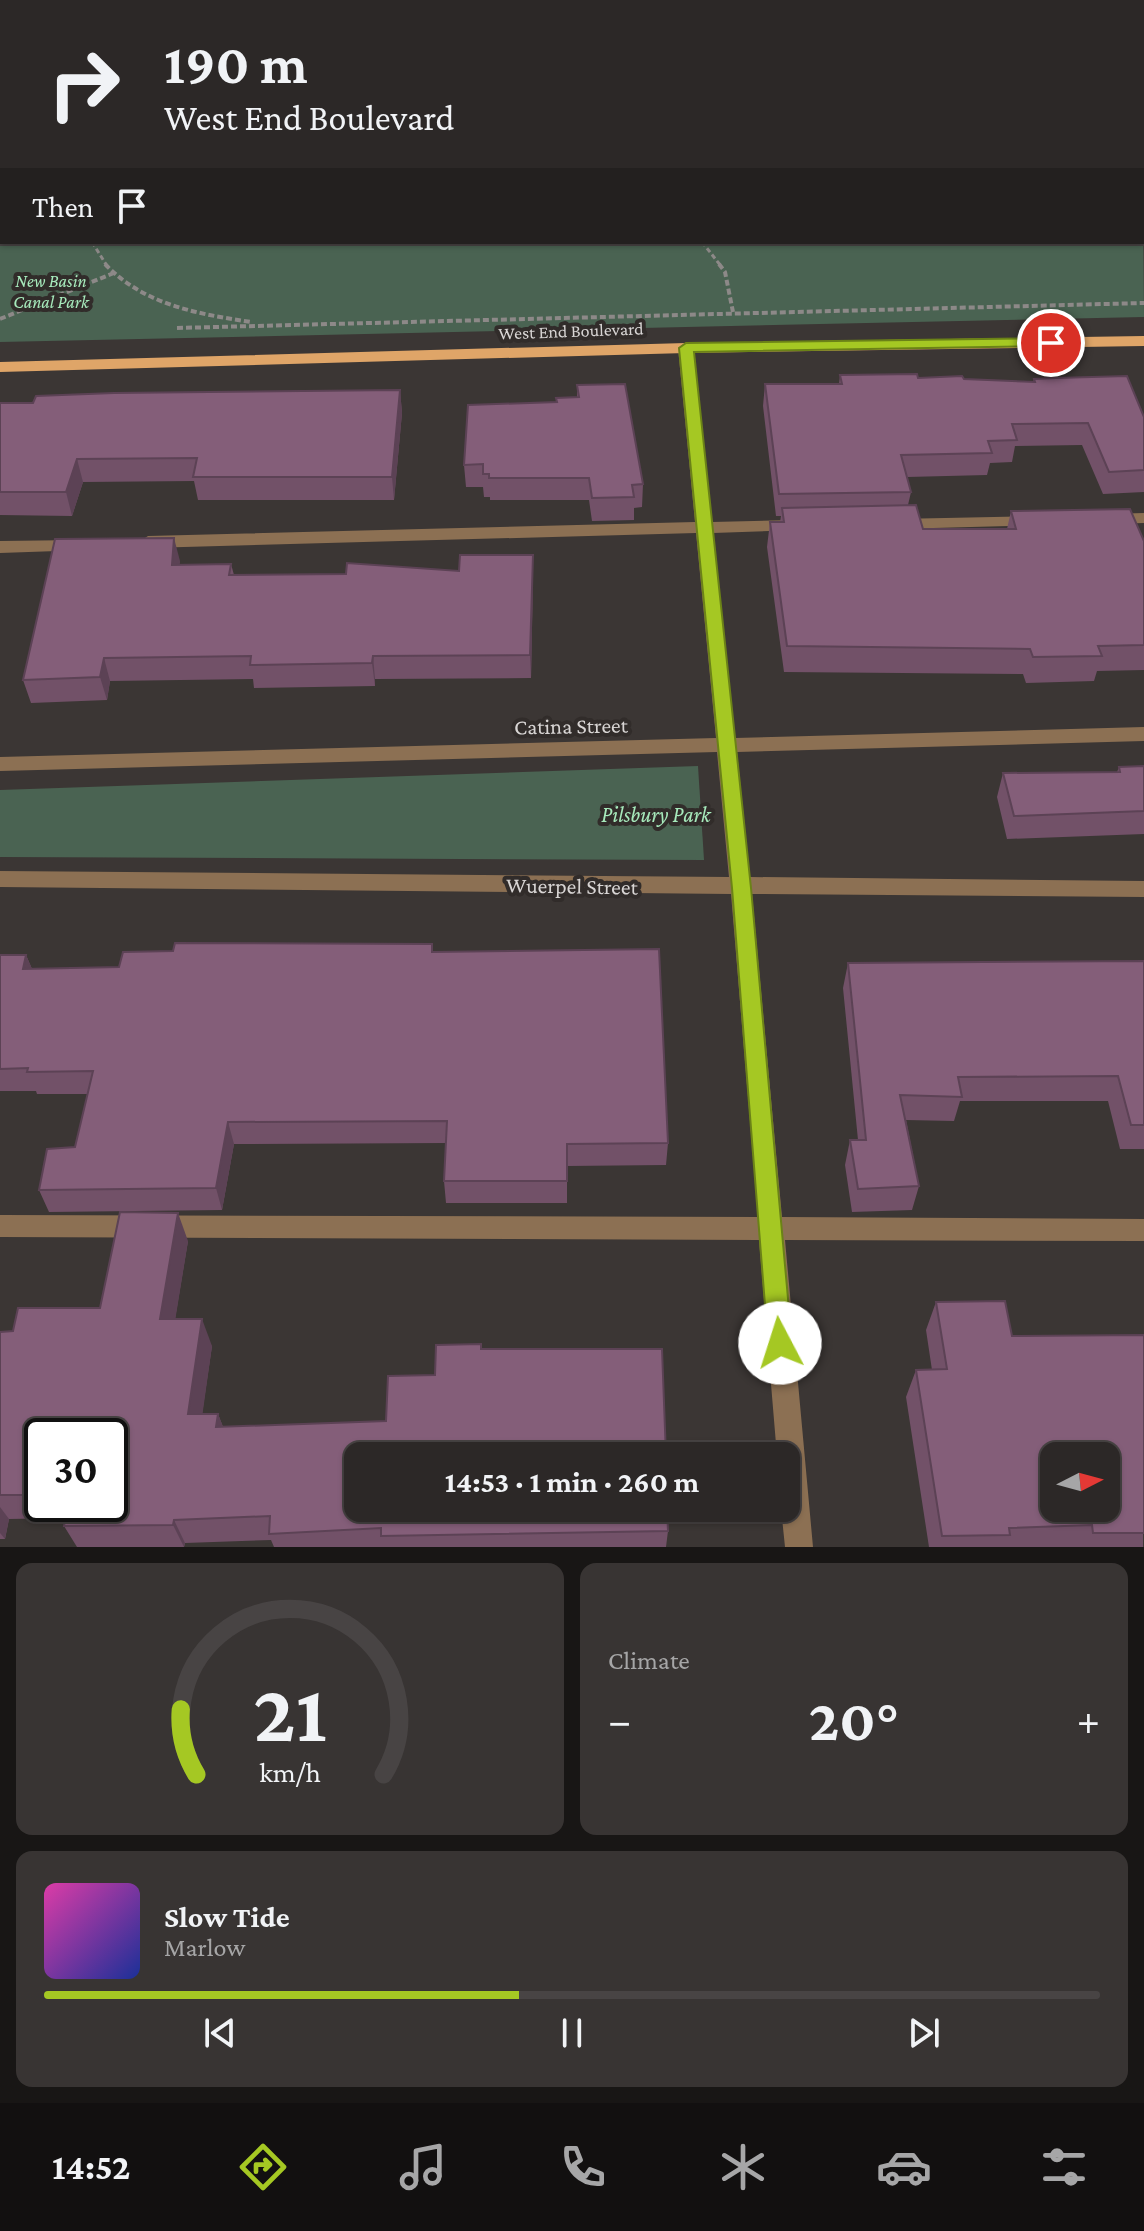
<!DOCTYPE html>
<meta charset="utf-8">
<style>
body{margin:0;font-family:"Crimson Pro",serif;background:#383433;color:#f1f3f6;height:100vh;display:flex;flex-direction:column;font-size:30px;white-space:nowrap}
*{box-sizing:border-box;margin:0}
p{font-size:26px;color:#a6a6a7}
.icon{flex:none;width:44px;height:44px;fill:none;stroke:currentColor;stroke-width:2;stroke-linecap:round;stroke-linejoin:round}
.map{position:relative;height:1547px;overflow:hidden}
.details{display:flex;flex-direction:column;gap:16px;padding:16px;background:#181615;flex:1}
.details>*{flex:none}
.hud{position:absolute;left:0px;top:0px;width:1144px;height:244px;box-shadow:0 2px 6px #0004,0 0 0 2px #484444;background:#2c2827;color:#f1f3f6;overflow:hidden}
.needle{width:52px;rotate:84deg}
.buttons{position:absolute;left:1040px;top:1442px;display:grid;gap:16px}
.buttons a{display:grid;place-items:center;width:80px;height:80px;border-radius:16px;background:#2c2827;box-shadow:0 2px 6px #0004,0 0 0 2px #484444;font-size:40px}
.speed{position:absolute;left:24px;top:1418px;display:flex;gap:16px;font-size:40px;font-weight:700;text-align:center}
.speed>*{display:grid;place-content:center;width:104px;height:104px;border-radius:50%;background:#2c2827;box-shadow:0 2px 6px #0004,0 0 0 2px #484444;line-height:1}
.speed .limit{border:4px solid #111;border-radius:12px;background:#fff;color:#111}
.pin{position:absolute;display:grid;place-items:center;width:68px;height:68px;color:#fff;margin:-34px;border:4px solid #fff;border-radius:50%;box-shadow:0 2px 8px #0007}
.me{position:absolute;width:88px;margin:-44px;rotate:355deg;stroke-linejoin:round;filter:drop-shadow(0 0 6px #0008)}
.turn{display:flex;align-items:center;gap:28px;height:168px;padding:0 32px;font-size:36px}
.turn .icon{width:104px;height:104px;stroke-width:2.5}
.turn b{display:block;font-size:56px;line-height:68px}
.then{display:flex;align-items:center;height:76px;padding:0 32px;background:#0003;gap:16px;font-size:30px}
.big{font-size:60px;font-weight:700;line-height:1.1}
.details .widget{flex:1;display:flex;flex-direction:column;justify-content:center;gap:12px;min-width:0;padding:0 28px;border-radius:16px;background:#383433}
.details .dial{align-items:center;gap:0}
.dial svg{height:208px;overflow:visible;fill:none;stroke:#484444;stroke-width:7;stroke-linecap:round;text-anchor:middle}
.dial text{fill:#f1f3f6;stroke:none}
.song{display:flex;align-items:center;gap:24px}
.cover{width:96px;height:96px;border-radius:12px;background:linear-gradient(135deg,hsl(320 70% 55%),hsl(230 70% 35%))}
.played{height:8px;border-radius:4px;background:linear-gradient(90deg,#a5c823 45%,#484444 45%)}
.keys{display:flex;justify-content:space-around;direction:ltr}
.heat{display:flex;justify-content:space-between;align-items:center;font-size:44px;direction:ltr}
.details .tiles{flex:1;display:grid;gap:16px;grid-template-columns:1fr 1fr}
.widget:last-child{grid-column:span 2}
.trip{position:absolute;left:344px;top:1442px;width:456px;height:80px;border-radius:16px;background:#2c2827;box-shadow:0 2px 6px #0004,0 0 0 2px #484444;font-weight:700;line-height:80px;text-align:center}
.tabs{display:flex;height:128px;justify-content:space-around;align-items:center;background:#121010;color:#a6a6a7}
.tabs .icon{width:56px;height:56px}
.tabs .active{color:#a5c823}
.tabs b{font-size:36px;color:#f1f3f6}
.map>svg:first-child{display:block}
.green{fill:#4a6352}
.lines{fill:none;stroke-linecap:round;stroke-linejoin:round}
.path-far1{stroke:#8d8988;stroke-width:3;stroke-dasharray:5 3;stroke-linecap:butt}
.path{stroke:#8d8988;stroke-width:4;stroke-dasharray:6 3;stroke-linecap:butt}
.minor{fill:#8c7053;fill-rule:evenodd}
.major{fill:#dfa568;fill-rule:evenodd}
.wall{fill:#725168;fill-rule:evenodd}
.shaded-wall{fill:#5c4255}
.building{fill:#845e79;stroke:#5c4255;stroke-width:2;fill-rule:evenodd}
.route{fill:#a5c823;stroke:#6b8217;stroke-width:2}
.labels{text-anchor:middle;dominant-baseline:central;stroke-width:8;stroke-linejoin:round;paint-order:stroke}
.far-park-label{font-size:18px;font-style:italic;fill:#a7eabc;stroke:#312c2a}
.far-street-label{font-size:18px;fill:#d8d5d4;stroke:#312c2a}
.street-label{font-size:22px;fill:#d8d5d4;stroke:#312c2a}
.park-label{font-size:22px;font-style:italic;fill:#a7eabc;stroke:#312c2a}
</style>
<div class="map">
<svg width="1144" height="1547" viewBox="0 0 1144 1547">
<rect width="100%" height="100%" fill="#3b3634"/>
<g class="green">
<polygon points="1142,67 1144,317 0,342 0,86 2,242 1142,242"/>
<polygon points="698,766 704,860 0,857 0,790"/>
</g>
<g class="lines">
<g class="path-far1">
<polyline points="0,233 2,228"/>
<polyline points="92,242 107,266"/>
<polyline points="702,242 721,266"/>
</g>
<g class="path">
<path d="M105,264C144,305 198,314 251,322"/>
<polyline points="719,264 725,272 733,312"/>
<polyline points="0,319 114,273"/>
<polyline points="177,328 1144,303"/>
</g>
<g class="minor">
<rect x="612" y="0" width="12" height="2"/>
<polygon points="2,151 2,162 0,163 0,152"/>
<polygon points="686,343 694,348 712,522 796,520 805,525 796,530 713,533 735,738 1144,727 1144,741 737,752 750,877 1144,881 1144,897 752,894 782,1217 1144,1219 1144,1241 785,1240 813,1547 785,1547 781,1508 786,1508 786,1456 777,1456 759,1240 0,1237 0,1215 758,1217 731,894 0,887 0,871 729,877 717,752 0,771 0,757 716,738 696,533 148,548 139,542 148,536 695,522 678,348"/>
<polygon points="1144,513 1144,523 1108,524 1099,519 1108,514"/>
<polygon points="1036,516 1045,521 1042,525 896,529 887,524 896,519"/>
<polygon points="80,540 86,542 89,546 86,550 0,553 0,541"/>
</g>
<g class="major">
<rect x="1142" y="51" width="2" height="8"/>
<rect x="0" y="73" width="2" height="8"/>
<polygon points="1144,336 1144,346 686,353 0,372 0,362 686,343"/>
</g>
</g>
<g class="wall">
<polygon points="0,0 69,0 68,2 2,2 2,48 0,48"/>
<polygon points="679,0 1144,0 1144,31 1142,31 1142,2 679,2"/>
<polygon points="840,375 1033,382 1034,379 1144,417 1144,492 1103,494 1082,445 1015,446 1012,462 990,463 987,475 907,477 911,492 908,505 923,529 1007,529 1011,511 1144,541 1144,670 1097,671 1094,681 1026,683 1023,674 784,672 767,547 770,522 780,522 781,516 776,516 763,406 765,384 839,384"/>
<polygon points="577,385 643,484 642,507 634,508 634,520 592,521 589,500 490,500 490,497 484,497 483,487 466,487 464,465 556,402 556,398 577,397"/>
<polygon points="400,390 402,413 394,500 198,500 194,481 83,482 72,516 0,515 0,403"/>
<polygon points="180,561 179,565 231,564 234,575 533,578 531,678 375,679 375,686 254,688 253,679 110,681 107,700 31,703 23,680"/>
<polygon points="1144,766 1144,834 1007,839 997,797 1003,773 1117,772 1119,767"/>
<polygon points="432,944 433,952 668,1143 666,1165 567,1166 567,1203 446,1203 444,1181 446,1143 234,1144 222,1210 49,1212 39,1190 75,1147 88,1094 37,1094 36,1091 0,1091 0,955 26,955 32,969 119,967"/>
<polygon points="1144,961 1144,1149 1120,1149 1108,1101 960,1101 954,1121 906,1120 919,1186 912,1210 852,1212 845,1165 850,1140 858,1140 843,988 848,963"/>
<path d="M188,1241L175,1319L212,1346L202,1414H218L223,1427L386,1421L435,1375L481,1349L668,1531L666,1547H274L271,1540L185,1543L184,1547H77L64,1526L65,1518L9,1519L5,1539H0V1332L13,1331L100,1308ZM42,1436L110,1504H42Z"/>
<polygon points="936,1302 1012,1336 1144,1335 1143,1547 929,1547 906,1397 916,1370 932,1370 926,1330"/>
</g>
<g class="shaded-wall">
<polygon points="58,0 69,0 68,2 58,2"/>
<polygon points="400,390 402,413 394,500 392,477"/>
<polygon points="77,459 83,482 72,516 66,492"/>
<polygon points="174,538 180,561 177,588 172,565"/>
<polygon points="533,555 533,578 531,678 530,655"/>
<polygon points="373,656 375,679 375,686 372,663"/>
<polygon points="104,658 110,681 107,700 100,677"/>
<polygon points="26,955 36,978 23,969"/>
<polygon points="228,1122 234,1144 222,1210 216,1188"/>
<polygon points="178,1213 188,1241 171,1346 160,1319"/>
<polygon points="202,1319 212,1346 199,1439 188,1414"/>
<polygon points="218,1414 228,1439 216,1427"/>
<polygon points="0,1507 9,1519 5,1539 0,1533"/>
<polygon points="174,1520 185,1543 184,1547 173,1525"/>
</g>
<g class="building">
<polygon points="0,0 58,0 58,2 2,2 2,29 0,29"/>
<polygon points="225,0 564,0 565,2 224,2"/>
<polygon points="684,0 1144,0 1144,12 1142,12 1142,2 684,2"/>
<polygon points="917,374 918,378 962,376 964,379 1035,382 1034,379 1056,378 1127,376 1144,417 1144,470 1109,472 1088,423 1012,424 1017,440 988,441 992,453 901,455 911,492 779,494 765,384 842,384 840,375"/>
<polygon points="625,384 643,484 632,485 634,497 592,498 589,478 489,478 489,474 483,474 483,464 464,465 468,405 557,402 556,398 579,397 577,385"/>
<polygon points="400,390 392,477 193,477 197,458 77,459 66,492 0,492 0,403 33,403 36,396 114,393"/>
<polygon points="916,505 923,529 1016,529 1011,511 1130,509 1144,541 1144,645 1098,646 1102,656 1033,657 1030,649 787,646 770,522 784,522 782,508"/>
<polygon points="174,538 172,565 231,564 229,575 346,574 347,563 459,571 460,555 533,555 530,655 373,656 372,663 250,665 251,656 104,658 100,677 23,680 55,539"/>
<polygon points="1144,766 1144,811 1014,816 1003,773 1120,772 1119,767"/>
<polygon points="175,943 432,944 432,952 659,949 668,1143 567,1144 567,1181 444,1181 447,1121 228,1122 216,1188 39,1190 47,1149 75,1147 93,1071 27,1072 28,1068 0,1069 0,955 26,955 23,969 119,967 123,952 173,951"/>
<polygon points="1144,961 1144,1125 1131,1125 1118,1076 958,1077 962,1097 900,1095 919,1186 858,1189 850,1140 866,1140 848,963"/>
<polygon points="120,1212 178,1213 160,1319 202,1319 188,1414 218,1414 216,1427 386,1421 388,1376 435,1375 436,1345 481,1344 481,1349 662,1349 666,1456 358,1456 358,1508 667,1508 668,1531 381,1536 381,1528 269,1534 270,1516 174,1520 173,1525 64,1526 68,1504 110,1504 110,1436 42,1436 42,1495 0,1495 0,1332 13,1331 18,1308 100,1308"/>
<path d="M1005,1301L1012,1336L1144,1335V1533H1093L1092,1525L1009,1528L1010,1535L942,1536L916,1370L947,1369L936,1302ZM1054,1456H1106V1508H1054Z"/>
</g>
<polygon class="route" points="1051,338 1055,340 1055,346 694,352 751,888 792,1343 789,1351 780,1355 772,1351 768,1343 732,888 679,348 686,343"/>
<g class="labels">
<g class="far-park-label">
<text x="51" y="281">New Basin<tspan x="51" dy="21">Canal Park</tspan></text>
</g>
<g class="far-street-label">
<text transform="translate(571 331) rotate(-2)">West End Boulevard</text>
</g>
<g class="street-label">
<text transform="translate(571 726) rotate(-1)">Catina Street</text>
<text transform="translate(572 886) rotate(1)">Wuerpel Street</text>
</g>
<g class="park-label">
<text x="656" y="814">Pilsbury Park</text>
</g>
</g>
</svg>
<div class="buttons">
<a><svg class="needle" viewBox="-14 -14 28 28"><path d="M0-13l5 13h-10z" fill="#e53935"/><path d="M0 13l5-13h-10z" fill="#a6a6a7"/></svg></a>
</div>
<div class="speed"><div class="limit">30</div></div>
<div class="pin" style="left:1051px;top:343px;background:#d93025"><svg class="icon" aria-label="arrive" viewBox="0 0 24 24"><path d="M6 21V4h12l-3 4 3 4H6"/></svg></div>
<svg class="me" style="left:780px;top:1343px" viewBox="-20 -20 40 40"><circle r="19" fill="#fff"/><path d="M0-13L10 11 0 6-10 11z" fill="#a5c823"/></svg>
<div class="trip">14:53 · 1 min · 260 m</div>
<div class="hud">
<div class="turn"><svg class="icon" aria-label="right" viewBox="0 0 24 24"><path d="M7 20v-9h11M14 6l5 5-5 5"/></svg><div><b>190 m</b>West End Boulevard</div></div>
<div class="then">Then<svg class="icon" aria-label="arrive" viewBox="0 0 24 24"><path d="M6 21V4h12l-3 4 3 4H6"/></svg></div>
</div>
</div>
<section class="details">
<div class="tiles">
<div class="widget dial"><svg viewBox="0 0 100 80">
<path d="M14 69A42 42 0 1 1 86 69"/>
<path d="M14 69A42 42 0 0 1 8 44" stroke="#a5c823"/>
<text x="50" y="56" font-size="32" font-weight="700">21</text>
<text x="50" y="72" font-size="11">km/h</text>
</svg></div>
<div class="widget"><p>Climate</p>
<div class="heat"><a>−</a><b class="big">20°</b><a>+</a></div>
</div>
<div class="widget">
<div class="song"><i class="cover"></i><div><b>Slow Tide</b><p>Marlow</p></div></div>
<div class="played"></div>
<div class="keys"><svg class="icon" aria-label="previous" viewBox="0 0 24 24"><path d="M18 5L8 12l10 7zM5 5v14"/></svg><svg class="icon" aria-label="pause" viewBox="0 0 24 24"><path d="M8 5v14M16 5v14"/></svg><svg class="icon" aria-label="next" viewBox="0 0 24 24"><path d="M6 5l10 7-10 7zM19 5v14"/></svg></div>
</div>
</div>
</section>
<nav class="tabs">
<b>14:52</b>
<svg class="icon active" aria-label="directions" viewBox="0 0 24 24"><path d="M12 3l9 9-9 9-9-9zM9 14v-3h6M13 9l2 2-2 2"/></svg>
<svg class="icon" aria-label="music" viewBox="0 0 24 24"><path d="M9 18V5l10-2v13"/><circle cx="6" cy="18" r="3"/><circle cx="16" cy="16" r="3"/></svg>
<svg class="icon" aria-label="phone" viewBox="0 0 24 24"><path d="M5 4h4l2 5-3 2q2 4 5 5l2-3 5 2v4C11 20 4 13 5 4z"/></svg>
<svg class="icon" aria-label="climate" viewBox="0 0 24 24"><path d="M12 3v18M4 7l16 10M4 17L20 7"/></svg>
<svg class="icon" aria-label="car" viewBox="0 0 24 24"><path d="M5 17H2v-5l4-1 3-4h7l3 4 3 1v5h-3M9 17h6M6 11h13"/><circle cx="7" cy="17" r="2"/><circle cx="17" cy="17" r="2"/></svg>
<svg class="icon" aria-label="filters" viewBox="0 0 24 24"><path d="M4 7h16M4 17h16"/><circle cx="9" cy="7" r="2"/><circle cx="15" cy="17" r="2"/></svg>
</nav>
